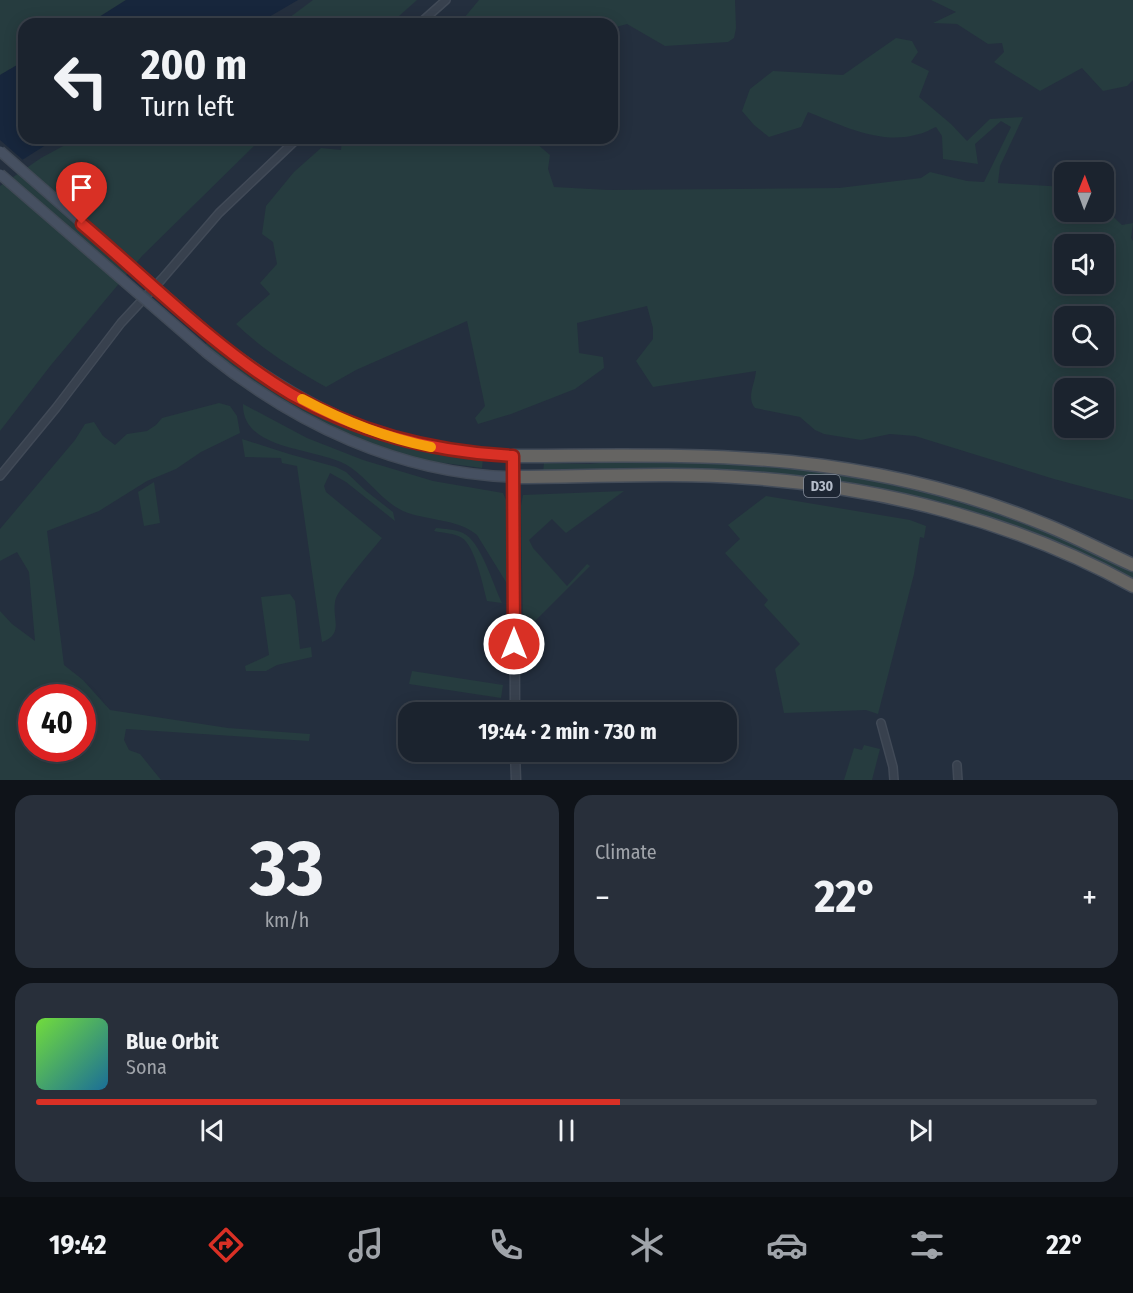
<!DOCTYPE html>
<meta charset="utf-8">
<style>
body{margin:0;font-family:"Fira Sans Condensed",sans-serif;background:#282f3a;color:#f1f3f6;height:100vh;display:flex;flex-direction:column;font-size:22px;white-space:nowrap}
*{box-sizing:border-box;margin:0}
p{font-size:20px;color:#a0a4aa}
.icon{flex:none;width:33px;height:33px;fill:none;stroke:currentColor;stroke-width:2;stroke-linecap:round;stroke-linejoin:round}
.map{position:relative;height:780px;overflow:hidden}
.drawer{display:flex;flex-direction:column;gap:15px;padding:15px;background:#0f1319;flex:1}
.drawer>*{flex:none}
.hud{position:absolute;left:18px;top:18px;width:600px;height:126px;border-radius:18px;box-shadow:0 3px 15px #0003,0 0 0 2px #39404a;background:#1b232e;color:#f1f3f6;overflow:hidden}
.needle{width:39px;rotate:1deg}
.controls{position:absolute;left:1054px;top:162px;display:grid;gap:12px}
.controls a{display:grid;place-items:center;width:60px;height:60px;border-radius:12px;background:#1b232e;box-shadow:0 3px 15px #0003,0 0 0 2px #39404a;font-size:30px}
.speed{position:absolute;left:18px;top:684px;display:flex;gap:12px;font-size:30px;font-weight:700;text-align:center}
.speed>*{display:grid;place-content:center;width:78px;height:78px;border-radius:50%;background:#1b232e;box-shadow:0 3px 15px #0003,0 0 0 2px #39404a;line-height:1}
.speed .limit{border:9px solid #d22;background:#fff;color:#111}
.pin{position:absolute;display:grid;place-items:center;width:51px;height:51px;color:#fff;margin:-62px -26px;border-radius:50% 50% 50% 0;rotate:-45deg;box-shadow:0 0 6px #0007}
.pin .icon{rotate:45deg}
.me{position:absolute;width:66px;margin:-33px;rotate:0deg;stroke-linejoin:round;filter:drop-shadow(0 0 4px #0008)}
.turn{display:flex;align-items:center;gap:21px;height:126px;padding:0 24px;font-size:27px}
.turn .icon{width:78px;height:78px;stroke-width:2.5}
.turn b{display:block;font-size:42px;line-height:51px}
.big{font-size:45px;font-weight:700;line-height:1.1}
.drawer .card{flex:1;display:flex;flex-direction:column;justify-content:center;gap:9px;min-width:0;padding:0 21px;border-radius:18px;background:#282f3a}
.drawer .dial{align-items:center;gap:0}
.dial b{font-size:78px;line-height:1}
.song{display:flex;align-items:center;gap:18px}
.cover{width:72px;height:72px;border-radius:9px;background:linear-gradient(135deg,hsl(100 70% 55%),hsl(200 70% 35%))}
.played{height:6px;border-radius:3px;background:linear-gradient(90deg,#d93025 55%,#39404a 55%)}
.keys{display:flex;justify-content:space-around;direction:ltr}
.heat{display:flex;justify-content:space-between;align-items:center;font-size:33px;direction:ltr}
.drawer .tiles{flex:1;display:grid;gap:15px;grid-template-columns:1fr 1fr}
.card:last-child{grid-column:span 2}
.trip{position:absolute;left:398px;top:702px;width:339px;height:60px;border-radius:18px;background:#1b232e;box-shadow:0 3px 15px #0003,0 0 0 2px #39404a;font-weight:700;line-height:60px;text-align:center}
.tabs{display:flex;height:96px;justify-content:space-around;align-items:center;background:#0b0e12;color:#a0a4aa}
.tabs .icon{width:42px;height:42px}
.tabs .active{color:#d93025}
.tabs b{font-size:27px;color:#f1f3f6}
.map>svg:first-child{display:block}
.green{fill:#263c3f;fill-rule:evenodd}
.water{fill:#17263c}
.pier{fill:#242f3e}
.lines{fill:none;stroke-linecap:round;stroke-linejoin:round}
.minor-casing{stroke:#414a57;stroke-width:10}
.tertiary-casing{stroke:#414a57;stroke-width:11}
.secondary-casing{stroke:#414a57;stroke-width:12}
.trunk-casing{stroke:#434c59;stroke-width:15}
.minor{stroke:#38414e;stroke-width:7}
.tertiary{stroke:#38414e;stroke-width:8}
.secondary{stroke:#465061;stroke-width:9}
.trunk{stroke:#656462;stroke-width:12}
.secondary-bridge-casing{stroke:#414a57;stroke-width:12;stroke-linecap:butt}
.secondary-bridge{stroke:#465061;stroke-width:9}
.route-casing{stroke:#8d1f18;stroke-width:15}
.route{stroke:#d93025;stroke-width:10}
.slow{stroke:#f59e0b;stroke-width:10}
.labels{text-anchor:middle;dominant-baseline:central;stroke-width:6;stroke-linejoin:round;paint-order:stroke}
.shield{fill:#1d2633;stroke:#878f9c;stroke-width:1.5}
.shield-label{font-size:14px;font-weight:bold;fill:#b4bcc9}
</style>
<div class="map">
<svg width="1133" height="780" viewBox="0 0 1133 780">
<rect width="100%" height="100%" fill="#242f3e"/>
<g class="green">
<polygon points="0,0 126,0 88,24 24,24 24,61 0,75"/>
<polygon points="313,0 417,0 390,24 281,24"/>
<polygon points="479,0 735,0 736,28 734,38 728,42 665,46 627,24 612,28 612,24 459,24"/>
<polygon points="931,0 1133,0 1133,80 1127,86 1103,91 1082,68 1040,91 994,62 1004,52 1002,43 988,44 957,24 933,23 956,12"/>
<path d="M896,38L912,41L918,52L911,62L929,71L919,97L951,124L967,141L990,119L1023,117L1000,166L998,183L1065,187V212H1104V208L1122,225L1133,223L1131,238L1133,241V500L1054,479L915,436L890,434L861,440L824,434L815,430L800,417L755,408C746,398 755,384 756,371L653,387L636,361L653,339V328L647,306L577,323L579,353L603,357L604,368L575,389L511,414L478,424L475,418L485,406L467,321L356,370L326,387C294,369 263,350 236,324L270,294L260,283L277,264L273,242L262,234L266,206L294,172L321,148L341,150L342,138H530L550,155L548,169L554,187L608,190L839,188L921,178L930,172L967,181L984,182L1011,127L1001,121L975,144L978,164L943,159L942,136L936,127C931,129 925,133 919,134C882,146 841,125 808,112L801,127L769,137L754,125L742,111L750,89L773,71L843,75ZM1065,244H1104V284H1065ZM1065,316H1104V356H1065ZM1065,388H1104V428H1065Z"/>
<polygon points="78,138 262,138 142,256 51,365 0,431 0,186 41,158"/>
<path d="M210,339C296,408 373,446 483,458L482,468L414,459L357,440L271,397L204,346Z"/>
<path d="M219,403L230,406L237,416L240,433L201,452L176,469L147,481L99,511L47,531L64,665L83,680L110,710L228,728L310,734L309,741L126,729L124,740L129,750L140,754L161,780H0V611L12,624L35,641L29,572L17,552L0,561V529L75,440L85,424L94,422L103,436L115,445L127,434L147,431L156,425L162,418ZM32,698H82V748H32Z"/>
<path d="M243,404L307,438L363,460L433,481L503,493L506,500V540L511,590L477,535C457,518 426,521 403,511C382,501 369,480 350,467C321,447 242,453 243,404Z"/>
<path d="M242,439L289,454L336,467L346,472L366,491L393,512L395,521L346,482L330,473L324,486L326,492L382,538C372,550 341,586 336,598C330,617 346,633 322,642L297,466L282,463L281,458L245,457Z"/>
<path d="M618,461C688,462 758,463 827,473C934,489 1037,523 1133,572V580L1078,554L844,484L543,473L544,463L589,464Z"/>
<polygon points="154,482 160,523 144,526 138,492"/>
<polygon points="624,491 566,533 552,519 529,540 533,548 567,586 587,564 590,566 531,625 523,631 521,506 523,495"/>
<polygon points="766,496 910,520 926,526 924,538 920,537 914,574 878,714 866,710 784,713 775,669 800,644 764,605 768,600 725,553 740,539 728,525"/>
<path d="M436,528C445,529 455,529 463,533C481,541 493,585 502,603L487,601C483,586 475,546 462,538C454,533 443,533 434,531Z"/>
<polygon points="290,594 295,601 300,649 311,647 312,657 277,665 266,671 246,671 245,666 269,655 261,597"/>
<polygon points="412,671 503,685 501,698 409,684"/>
<polygon points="864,745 880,749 872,780 844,780 854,748 862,750"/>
</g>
<g class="water">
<polygon points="126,0 298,0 257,24 88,24"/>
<polygon points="24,61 24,138 57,138 0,174 0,75"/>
</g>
<polygon class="pier" points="0,140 24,161 0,177"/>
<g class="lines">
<g class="minor-casing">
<g id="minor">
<polyline points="419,24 446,0"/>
<polyline points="0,476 56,408 121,323 162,279 219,213 298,138"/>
<polyline points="881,723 893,767 894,780"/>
<polyline points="957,765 958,780"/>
</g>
</g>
<g class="tertiary-casing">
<g id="tertiary">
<polyline points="514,456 515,712"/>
<polyline points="515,752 516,780"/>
</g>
</g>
<g class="secondary-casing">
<g id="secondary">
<path d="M217,341C314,415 391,449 514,456"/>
<path d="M207,353C295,424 399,474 514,477"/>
</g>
</g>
<g class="trunk-casing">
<g id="trunk">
<path d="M514,456C606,456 699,453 791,462C877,471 966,492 1046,525C1076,537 1104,552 1133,565"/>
<path d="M514,477C592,477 672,472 750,478C883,487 1017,522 1133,586"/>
</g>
</g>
<use href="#minor" class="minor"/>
<use href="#tertiary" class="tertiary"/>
<use href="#secondary" class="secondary"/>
<use href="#trunk" class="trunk"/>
<g class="secondary-bridge-casing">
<g id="secondary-bridge">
<polyline points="0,151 217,341"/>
<polyline points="0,174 207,353"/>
</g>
</g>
<use href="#secondary-bridge" class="secondary-bridge"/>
</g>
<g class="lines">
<g class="route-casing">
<path id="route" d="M82,224C148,280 217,350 291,394C360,434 435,452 513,456L514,644"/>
</g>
<use href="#route" class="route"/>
<path class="slow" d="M302,399C343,421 386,438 431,447"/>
</g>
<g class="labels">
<rect class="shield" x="804" y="475" width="36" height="22" rx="4.5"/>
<g class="shield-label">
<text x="822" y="486">D30</text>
</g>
</g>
</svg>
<div class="controls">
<a><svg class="needle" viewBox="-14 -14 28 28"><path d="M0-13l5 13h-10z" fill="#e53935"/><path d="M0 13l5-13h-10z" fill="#a0a4aa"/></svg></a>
<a><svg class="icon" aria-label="sound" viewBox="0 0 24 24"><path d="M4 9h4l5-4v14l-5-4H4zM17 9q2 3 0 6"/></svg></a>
<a><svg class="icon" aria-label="search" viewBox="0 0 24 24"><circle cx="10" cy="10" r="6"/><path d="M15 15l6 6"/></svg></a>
<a><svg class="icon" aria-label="layers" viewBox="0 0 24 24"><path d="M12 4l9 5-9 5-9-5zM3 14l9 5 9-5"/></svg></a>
</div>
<div class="speed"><div class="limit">40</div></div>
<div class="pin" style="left:82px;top:224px;background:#d93025"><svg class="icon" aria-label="arrive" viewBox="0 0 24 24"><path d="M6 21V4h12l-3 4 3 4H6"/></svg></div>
<svg class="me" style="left:514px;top:644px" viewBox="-20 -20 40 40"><circle r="17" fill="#d93025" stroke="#fff" stroke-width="3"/><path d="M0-11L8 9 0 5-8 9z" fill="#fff"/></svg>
<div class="trip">19:44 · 2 min · 730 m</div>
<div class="hud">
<div class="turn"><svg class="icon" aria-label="left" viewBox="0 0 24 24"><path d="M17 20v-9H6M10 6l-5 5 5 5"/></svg><div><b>200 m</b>Turn left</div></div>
</div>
</div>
<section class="drawer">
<div class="tiles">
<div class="card dial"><b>33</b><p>km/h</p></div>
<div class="card"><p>Climate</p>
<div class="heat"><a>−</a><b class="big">22°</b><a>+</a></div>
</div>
<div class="card">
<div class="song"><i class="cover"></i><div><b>Blue Orbit</b><p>Sona</p></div></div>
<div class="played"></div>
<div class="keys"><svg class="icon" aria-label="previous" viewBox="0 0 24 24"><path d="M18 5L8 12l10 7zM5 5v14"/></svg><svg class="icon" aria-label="pause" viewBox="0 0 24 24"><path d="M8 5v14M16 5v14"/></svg><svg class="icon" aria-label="next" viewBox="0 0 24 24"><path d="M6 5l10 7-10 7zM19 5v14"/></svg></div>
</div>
</div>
</section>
<nav class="tabs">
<b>19:42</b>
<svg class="icon active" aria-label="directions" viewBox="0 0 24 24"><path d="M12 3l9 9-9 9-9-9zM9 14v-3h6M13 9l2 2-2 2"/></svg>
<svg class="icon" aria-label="music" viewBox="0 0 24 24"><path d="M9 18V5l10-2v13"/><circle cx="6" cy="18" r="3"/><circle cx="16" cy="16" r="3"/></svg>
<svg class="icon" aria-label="phone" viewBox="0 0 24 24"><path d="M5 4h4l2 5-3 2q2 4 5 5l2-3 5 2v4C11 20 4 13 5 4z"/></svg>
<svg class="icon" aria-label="climate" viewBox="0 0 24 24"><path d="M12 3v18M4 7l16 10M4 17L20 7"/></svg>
<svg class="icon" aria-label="car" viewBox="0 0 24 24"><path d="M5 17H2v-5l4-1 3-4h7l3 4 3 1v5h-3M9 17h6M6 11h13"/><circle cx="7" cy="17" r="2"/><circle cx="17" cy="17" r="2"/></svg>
<svg class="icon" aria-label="filters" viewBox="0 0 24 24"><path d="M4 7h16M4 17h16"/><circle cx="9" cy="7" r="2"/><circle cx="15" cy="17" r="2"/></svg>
<b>22°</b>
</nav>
